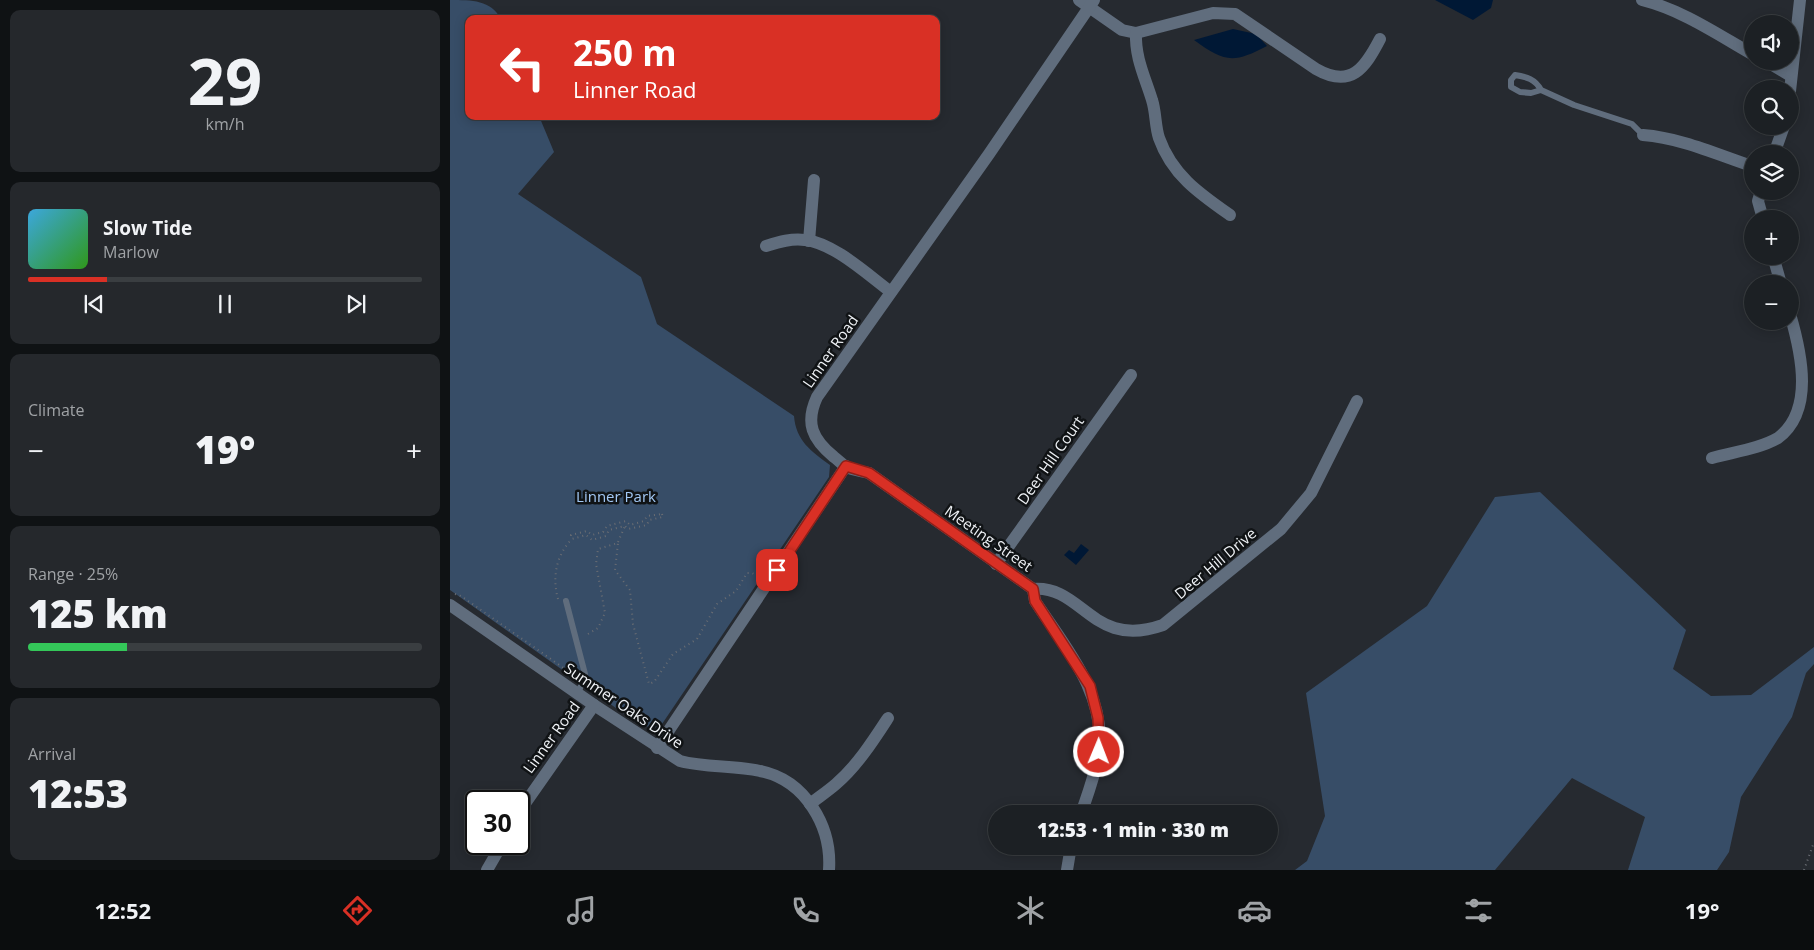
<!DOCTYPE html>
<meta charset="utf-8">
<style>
body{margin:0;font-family:"Open Sans",sans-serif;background:#25282c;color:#f1f3f6;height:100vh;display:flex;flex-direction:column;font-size:19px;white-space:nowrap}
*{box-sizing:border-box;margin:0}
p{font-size:16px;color:#a0a3a6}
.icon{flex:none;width:28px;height:28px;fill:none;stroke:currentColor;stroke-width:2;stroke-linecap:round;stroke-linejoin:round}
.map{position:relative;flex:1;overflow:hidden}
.side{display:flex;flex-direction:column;gap:10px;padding:10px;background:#0f1214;width:450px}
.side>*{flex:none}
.hud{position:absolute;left:15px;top:15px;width:475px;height:105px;border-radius:10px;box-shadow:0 2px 12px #0003,0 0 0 1px #3a3e41;background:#d93025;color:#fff;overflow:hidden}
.tools{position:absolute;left:1294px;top:15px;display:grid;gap:10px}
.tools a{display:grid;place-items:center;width:55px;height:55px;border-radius:50%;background:#1c2024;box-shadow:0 2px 12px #0003,0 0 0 1px #3a3e41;font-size:25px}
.speed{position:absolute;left:15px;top:790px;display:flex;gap:10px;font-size:25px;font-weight:700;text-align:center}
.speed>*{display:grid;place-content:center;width:65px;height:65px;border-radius:50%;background:#1c2024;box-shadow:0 2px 12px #0003,0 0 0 1px #3a3e41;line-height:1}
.speed .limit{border:2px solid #111;border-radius:8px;background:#fff;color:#111}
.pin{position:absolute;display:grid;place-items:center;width:42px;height:42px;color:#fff;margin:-21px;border-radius:10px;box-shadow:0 2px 8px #0006}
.me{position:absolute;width:55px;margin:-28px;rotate:1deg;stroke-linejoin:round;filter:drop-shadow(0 0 4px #0008)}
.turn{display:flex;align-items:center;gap:18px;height:105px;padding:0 25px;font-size:22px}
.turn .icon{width:65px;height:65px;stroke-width:2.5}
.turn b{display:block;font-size:35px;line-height:42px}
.big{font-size:38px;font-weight:800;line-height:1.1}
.side .card{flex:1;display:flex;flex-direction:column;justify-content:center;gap:8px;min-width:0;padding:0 18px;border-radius:10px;background:#25282c}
.side .dial{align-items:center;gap:0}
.dial b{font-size:65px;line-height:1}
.song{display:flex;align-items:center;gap:15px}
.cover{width:60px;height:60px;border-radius:8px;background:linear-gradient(135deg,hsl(200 70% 55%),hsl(110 70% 35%))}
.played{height:5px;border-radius:2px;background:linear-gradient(90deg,#d93025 20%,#3a3e41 20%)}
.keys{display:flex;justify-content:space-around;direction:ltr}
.heat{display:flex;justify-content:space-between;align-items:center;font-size:28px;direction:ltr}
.charge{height:8px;border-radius:4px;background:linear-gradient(90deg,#34c759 25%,#3a3e41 0)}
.trip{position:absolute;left:538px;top:805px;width:290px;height:50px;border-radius:25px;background:#1c2024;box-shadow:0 2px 12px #0003,0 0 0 1px #3a3e41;font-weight:800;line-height:50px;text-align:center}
.tabs{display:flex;height:80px;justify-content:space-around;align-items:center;background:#0b0d0e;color:#a0a3a6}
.tabs .icon{width:35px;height:35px}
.tabs .current{color:#d93025}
.tabs b{font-size:22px;color:#f1f3f6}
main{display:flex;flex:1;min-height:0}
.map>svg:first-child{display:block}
.green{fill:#374d67}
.water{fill:#001835}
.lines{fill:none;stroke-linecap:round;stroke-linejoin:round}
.path{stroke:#6a6d73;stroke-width:2;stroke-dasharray:1 4;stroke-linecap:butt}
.service{stroke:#606d7d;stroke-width:6}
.minor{stroke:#606d7d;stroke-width:12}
.route-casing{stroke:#8d1f18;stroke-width:12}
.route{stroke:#d93025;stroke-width:9}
.labels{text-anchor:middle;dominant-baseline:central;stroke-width:5;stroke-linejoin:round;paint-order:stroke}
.street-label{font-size:15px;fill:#eff2f6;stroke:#101315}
.park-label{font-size:15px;fill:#a3c9f6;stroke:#101315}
</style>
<main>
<section class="side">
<div class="card dial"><b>29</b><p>km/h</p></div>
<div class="card">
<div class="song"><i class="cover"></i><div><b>Slow Tide</b><p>Marlow</p></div></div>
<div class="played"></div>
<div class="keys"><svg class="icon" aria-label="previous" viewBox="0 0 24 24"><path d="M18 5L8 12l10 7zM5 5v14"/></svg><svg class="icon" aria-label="pause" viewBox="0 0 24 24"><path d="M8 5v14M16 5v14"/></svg><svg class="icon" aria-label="next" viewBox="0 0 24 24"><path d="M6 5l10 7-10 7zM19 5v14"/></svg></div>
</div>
<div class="card"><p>Climate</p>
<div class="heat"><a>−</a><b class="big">19°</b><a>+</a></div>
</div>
<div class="card"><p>Range · 25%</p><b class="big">125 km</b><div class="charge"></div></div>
<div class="card"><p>Arrival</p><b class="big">12:53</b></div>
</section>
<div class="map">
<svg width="1364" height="870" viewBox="0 0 1364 870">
<rect width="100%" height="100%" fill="#262a30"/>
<g class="green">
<path d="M0,0C22,0 41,0 51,19H19V116H89L104,152L68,194L191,277L207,324L344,416C346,441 361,451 380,465L379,477L212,724L202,728L187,723L0,590Z"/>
<polygon points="1090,492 1236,630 1223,669 1261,696 1301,695 1364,647 1364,664 1356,673 1342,717 1291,797 1279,852 1267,870 1178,870 1195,817 1122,778 1045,870 845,870 857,861 875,816 856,693 977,606 1045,497"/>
</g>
<g class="water">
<polygon points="985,0 1043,0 1041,8 1023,20"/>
<path d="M783,29L806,34L817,46C783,64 774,62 744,40Z"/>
<polygon points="631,544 639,550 626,565 614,555 619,550 624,553"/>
</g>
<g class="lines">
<g class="path">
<polygon points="212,514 213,517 199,520 197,525 178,529 175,526 159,530 156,536 142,540 136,535 122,539 121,535 137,531 142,535 153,532 157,526 176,521 180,525 194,521 197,516"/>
<polyline points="168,542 175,526"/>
<polyline points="5,594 11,596 125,676"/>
<path d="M108,599C102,578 106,555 122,539"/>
<polyline points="138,634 148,628 155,613 146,564 148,549 168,543 165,570 180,590 183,624 199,684 204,682 223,654 247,639 267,604 286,591 297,573 302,573 308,576"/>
<polyline points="1354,870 1364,842"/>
</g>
<g class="service">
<path d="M1091,90C1085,79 1077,77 1065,75L1061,80V87L1070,92L1081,93L1091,90L1124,105L1182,124L1193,135"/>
<polyline points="116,601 135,674 128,694"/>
</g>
<g class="minor">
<path d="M629,0L672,30L686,33L763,13L785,14L866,69C901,89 915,68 930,39"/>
<path d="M1192,0C1232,10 1267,34 1302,54"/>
<path d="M686,33C685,58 695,77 702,100C706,112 705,126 709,138C722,175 750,194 780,215"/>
<polyline points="1316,61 1341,76"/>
<polyline points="1340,91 1350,0"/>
<path d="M1193,135C1231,138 1266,154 1302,166"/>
<polyline points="1324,154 1334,126"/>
<polyline points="1311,191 1308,201 1313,219"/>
<polyline points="359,241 364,180"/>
<path d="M316,246C329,242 342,238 355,240C384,243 418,275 441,292"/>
<polyline points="1323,256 1331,284"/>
<path d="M1262,458C1283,452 1309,449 1328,438C1364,411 1352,355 1340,314"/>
<polyline points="546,564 681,375"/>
<path d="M583,589C633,585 642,650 713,625L831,529L861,493L907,401"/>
<path d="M0,605L144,705L230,761C256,768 284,765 310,771C355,780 382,826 379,870"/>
<polyline points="207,748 396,466"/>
<path d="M360,804C369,797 378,791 386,784C407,766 423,741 438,718"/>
<polyline points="69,812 144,705"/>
<path d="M631,814C638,793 646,773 649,751C656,693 615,647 585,601L583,589L419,473C412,471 403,470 396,467C392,464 388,460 384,457C362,439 355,423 367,397L539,154L644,0"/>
<polyline points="37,870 52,844"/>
<polyline points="617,870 621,846"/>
</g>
</g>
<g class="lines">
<g class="route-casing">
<polyline id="route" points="327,570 396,466 419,473 583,589 585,601 640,686 648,718 649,752"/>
</g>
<use href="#route" class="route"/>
</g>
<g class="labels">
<g class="street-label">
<text transform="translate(380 351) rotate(-55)">Linner Road</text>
<text transform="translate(600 460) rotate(-55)">Deer Hill Court</text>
<text transform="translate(539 538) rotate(35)">Meeting Street</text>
<text transform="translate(765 563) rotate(-40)">Deer Hill Drive</text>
<text transform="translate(174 705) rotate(34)">Summer Oaks Drive</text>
<text transform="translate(101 737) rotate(-54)">Linner Road</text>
</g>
<g class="park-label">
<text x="166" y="496">Linner Park</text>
</g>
</g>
</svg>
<div class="tools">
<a><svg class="icon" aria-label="sound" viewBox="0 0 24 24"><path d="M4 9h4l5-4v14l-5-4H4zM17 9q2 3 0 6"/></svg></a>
<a><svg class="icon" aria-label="search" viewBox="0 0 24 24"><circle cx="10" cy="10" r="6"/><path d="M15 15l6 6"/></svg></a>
<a><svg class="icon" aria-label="layers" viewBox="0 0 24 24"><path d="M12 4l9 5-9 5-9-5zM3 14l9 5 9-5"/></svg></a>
<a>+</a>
<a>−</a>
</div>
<div class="speed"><div class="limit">30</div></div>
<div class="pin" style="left:327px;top:570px;background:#d93025"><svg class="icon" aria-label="arrive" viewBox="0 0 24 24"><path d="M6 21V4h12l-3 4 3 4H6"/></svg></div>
<svg class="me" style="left:649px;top:752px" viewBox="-20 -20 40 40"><circle r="17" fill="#d93025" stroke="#fff" stroke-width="3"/><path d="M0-11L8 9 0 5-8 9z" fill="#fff"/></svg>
<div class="trip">12:53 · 1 min · 330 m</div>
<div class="hud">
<div class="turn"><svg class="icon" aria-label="left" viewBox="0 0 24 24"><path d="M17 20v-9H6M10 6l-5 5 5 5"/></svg><div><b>250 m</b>Linner Road</div></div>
</div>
</div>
</main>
<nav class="tabs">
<b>12:52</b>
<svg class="icon current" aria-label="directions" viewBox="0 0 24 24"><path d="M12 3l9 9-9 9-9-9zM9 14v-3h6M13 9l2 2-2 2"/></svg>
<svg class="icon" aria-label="music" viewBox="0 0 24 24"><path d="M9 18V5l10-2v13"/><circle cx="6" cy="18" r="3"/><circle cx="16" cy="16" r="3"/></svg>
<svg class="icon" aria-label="phone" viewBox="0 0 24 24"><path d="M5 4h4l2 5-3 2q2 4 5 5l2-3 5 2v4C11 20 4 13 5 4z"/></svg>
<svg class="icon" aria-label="climate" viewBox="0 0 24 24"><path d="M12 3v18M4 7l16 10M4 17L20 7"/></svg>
<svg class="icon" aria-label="car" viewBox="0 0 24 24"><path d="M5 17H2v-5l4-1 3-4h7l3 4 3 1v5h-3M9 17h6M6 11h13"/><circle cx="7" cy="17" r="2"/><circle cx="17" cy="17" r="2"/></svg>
<svg class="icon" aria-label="filters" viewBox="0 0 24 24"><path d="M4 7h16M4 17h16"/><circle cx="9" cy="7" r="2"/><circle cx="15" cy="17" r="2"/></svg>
<b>19°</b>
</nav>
